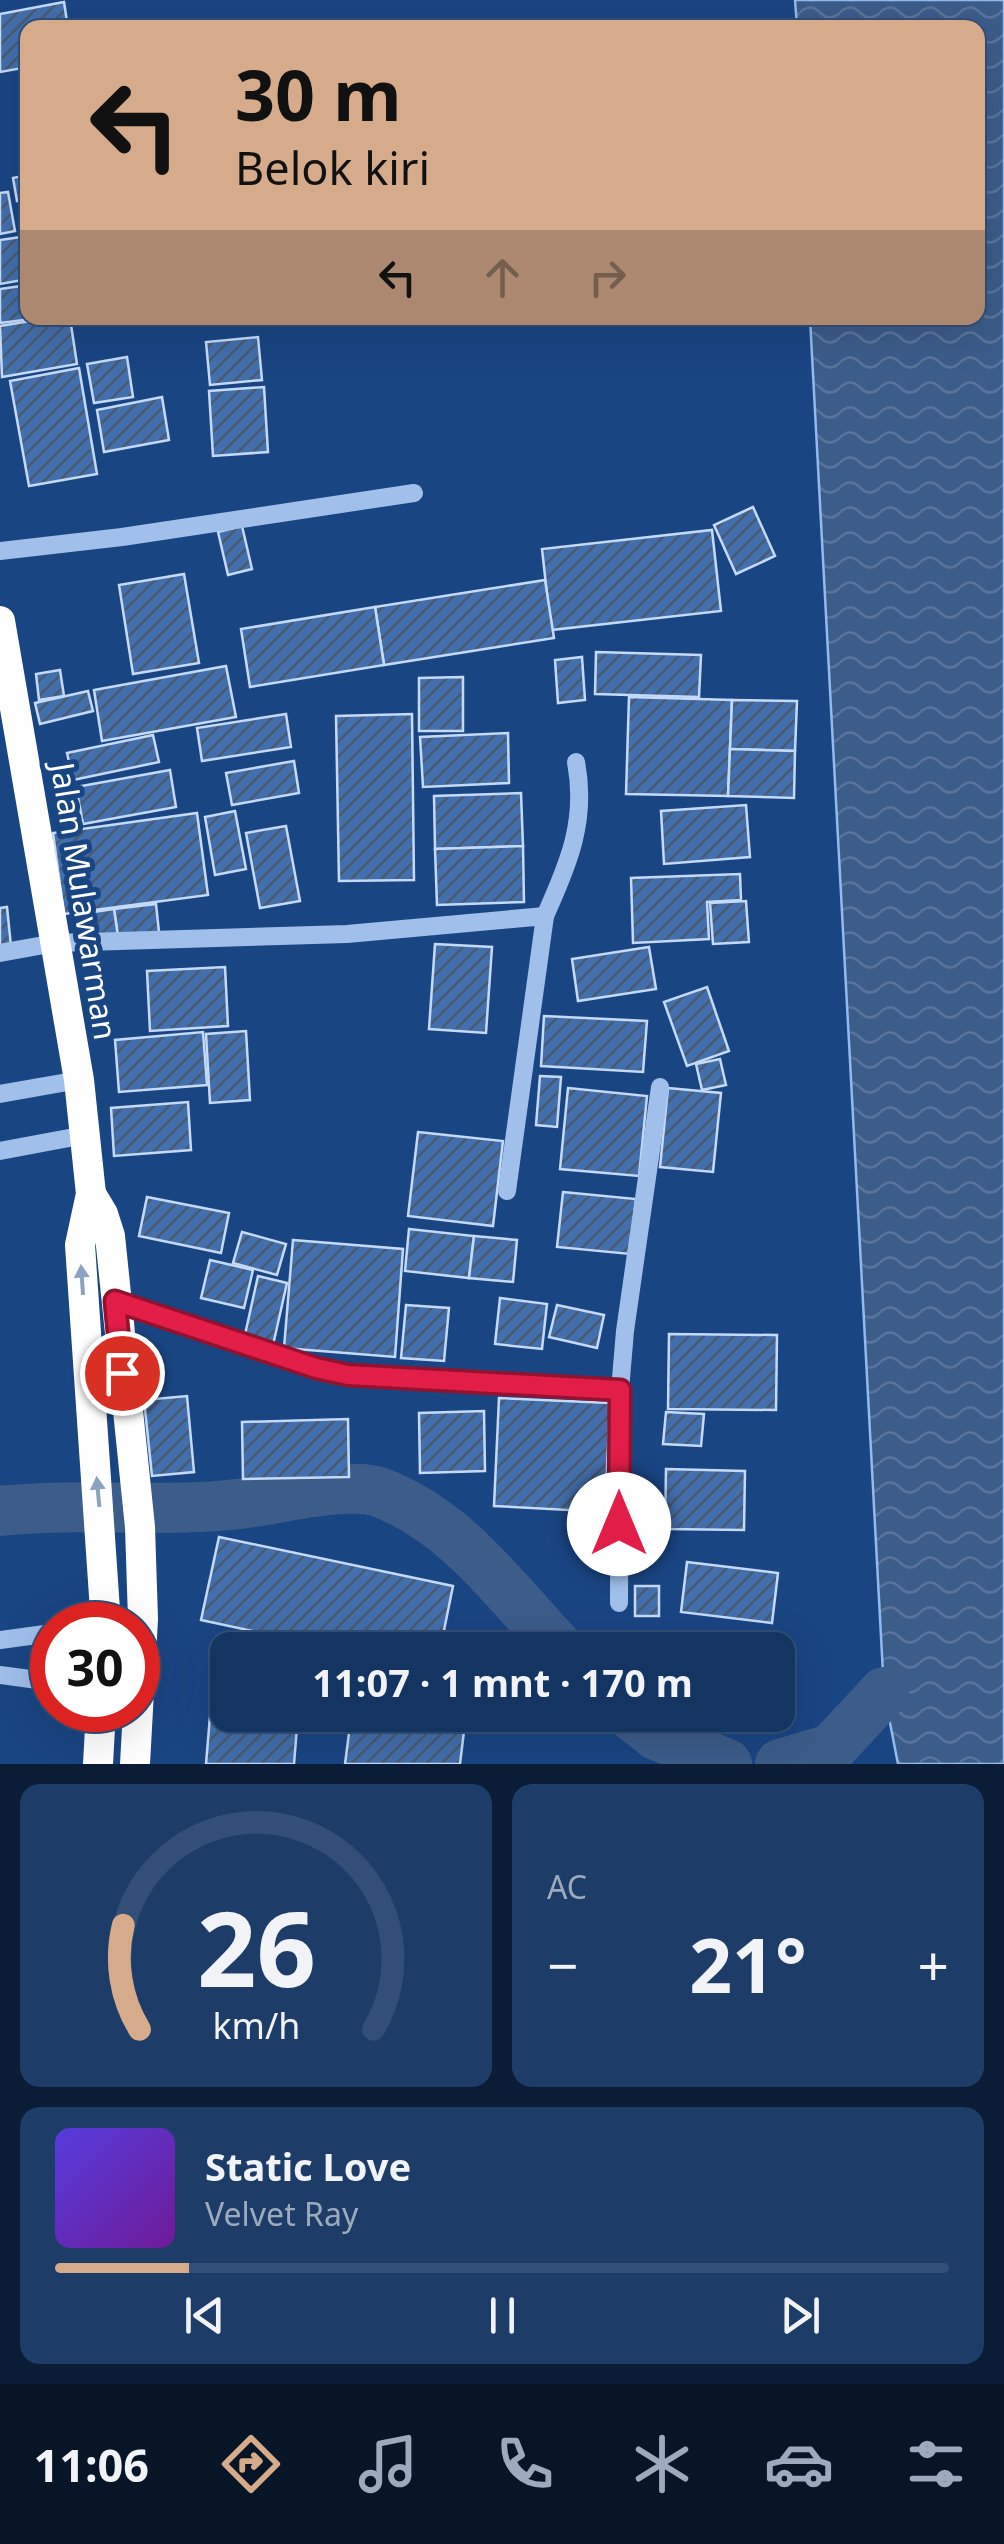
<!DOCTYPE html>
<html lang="id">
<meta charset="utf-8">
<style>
body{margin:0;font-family:"Noto Sans",sans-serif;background:#1d3c68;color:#f1f3f6;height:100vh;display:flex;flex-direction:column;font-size:38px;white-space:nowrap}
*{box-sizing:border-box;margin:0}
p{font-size:32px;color:#9daabe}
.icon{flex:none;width:55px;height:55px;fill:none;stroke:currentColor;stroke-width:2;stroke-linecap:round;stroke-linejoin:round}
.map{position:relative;height:1764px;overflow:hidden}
.sheet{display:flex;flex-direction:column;gap:20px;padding:20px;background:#0b1d36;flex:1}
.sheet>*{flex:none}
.guide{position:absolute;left:20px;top:20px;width:965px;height:305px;border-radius:20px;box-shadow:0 10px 40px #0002,0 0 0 2px #334f77;background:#d6ab8b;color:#111;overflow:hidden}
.speed{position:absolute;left:30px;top:1602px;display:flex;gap:20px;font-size:50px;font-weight:700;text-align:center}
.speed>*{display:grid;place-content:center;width:130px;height:130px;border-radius:50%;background:#143462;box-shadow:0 10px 40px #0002,0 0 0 2px #334f77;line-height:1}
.speed .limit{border:15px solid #d22;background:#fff;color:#111}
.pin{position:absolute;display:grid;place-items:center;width:85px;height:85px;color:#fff;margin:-42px;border:5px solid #fff;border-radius:50%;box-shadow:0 2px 10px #0007}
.me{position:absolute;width:110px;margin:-55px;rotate:0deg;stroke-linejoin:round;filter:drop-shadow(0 0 8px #0008)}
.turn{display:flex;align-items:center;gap:35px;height:210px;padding:0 50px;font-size:45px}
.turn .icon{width:130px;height:130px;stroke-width:2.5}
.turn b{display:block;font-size:70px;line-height:85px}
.lanes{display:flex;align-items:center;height:95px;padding:0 50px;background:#0003;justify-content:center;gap:50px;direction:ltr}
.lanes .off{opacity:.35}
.big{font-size:75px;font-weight:700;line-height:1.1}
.sheet .card{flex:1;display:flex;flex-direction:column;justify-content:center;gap:15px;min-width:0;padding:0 35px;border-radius:20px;background:#1d3c68}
.sheet .dial{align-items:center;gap:0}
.dial svg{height:260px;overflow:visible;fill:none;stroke:#334f77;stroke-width:7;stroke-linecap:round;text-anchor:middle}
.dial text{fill:#f1f3f6;stroke:none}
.song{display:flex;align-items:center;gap:30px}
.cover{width:120px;height:120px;border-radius:15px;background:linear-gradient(135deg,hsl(250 70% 55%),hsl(280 70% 35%))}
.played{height:10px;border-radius:5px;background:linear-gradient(90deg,#d6ab8b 15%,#334f77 15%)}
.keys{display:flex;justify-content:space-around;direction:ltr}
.heat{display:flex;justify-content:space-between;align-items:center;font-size:55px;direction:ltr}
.sheet .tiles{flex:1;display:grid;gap:20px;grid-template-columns:1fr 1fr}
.card:last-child{grid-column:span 2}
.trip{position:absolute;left:210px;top:1632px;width:585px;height:100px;border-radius:20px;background:#143462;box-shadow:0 10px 40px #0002,0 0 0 2px #334f77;font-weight:700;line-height:100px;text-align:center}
.dock{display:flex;height:160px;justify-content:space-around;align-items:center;background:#081527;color:#9daabe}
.dock .icon{width:70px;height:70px}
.dock .on{color:#d6ab8b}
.dock b{font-size:45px;color:#f1f3f6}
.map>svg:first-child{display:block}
.water{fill:url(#water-waves);stroke:#92baed;stroke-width:2.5}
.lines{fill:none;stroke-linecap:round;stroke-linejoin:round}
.river{stroke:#3c5c8a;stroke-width:50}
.building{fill:url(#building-hatch);stroke:#c4daf8;stroke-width:2.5}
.minor{stroke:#a0bfeb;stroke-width:18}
.highway{stroke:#fff;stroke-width:30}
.oneway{fill:#8ca2c1}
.route-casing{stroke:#92132f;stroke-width:25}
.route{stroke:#e11d48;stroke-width:18}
.labels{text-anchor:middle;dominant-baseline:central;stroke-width:10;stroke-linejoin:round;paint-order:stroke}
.street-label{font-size:32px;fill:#fff;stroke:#1a4583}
</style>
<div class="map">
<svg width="1004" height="1764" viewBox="0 0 1004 1764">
<defs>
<pattern id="water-waves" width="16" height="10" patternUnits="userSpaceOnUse" patternTransform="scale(2.5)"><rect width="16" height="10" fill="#3c5c8a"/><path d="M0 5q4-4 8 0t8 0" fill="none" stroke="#59749c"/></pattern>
<pattern id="building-hatch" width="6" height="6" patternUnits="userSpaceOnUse" patternTransform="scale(2.5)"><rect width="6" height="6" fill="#436fac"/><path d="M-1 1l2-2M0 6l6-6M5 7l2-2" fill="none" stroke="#485a72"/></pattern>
</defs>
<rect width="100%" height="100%" fill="#1a4583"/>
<polygon class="water" points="795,0 1004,0 1004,1764 898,1764 884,1692 810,318 978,318 978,28 797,27"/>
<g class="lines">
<g class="river">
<path d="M0,1511C88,1501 179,1516 266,1500C295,1495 352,1483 379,1492C457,1521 506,1592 561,1650"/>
<polyline points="631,1715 656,1735 727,1764"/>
<polyline points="780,1764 831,1749 884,1692"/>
</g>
</g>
<g class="building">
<polygon points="64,2 68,28 28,28 28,67 0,72 0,14"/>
<polygon points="28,175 28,199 17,201 13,178"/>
<polygon points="8,192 15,231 0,234 0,193"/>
<polygon points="28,236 28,279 0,284 0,240"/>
<polygon points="28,285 28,318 40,318 0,323 0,289"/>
<polygon points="49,318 70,318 77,364 2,377 0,326"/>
<polygon points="258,337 262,380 210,385 206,342"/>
<polygon points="127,357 133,397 94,403 87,364"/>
<polygon points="79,368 97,474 29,486 10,381"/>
<polygon points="264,387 268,452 213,456 209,391"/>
<polygon points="162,397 169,440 104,452 97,410"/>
<polygon points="753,507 775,556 736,574 714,525"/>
<polygon points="242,526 252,569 228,575 218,532"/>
<polygon points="712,530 721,611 551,630 542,549"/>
<polygon points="184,574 199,663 133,674 119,585"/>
<polygon points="545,580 554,638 384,665 375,607"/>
<polygon points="375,607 384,665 250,687 241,629"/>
<polygon points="596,652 701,655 699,697 595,694"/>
<polygon points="582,657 585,700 558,703 555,660"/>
<polygon points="226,666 236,717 102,741 94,690"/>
<polygon points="60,670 64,696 39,700 36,674"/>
<polygon points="463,677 463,731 419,731 419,678"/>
<polygon points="88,691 93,711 40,724 35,703"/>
<polygon points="629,697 732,700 728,796 626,794"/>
<polygon points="732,700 797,701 795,751 730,749"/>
<polygon points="286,714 291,747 202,761 197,728"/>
<polygon points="412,714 414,880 339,881 336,716"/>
<polygon points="508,733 509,783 423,787 420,737"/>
<polygon points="153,735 159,762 73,780 67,753"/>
<polygon points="730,749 795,751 794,798 728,796"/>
<polygon points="294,761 299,793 232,805 226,773"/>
<polygon points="170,770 176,807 83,824 76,787"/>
<polygon points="521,793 523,846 435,849 434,796"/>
<polygon points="746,805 750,857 664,864 661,811"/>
<polygon points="235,811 246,869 215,875 205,817"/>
<polygon points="197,813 208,895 64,914 53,833"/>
<polygon points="286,826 300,901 260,908 246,833"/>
<polygon points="523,846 524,902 437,905 435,849"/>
<polygon points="740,874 741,900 707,902 709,939 633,943 631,878"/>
<polygon points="746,901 749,942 713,944 710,903"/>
<polygon points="156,904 159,932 118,937 114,909"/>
<polygon points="7,907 11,946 0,947 0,908"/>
<polygon points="114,909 118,937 89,942 86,913"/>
<polygon points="435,944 492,947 486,1033 429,1029"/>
<polygon points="649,947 656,989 578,1001 572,959"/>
<polygon points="225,967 228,1026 150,1031 147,971"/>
<polygon points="707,987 729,1051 687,1066 664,1002"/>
<polygon points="544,1016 647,1021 643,1072 541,1066"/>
<polygon points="246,1031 250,1100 210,1103 206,1034"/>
<polygon points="203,1032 207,1085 119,1092 115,1040"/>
<polygon points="720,1059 726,1085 702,1090 696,1064"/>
<polygon points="540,1076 561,1077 557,1127 536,1125"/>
<polygon points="568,1088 647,1096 639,1176 560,1169"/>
<polygon points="668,1088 721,1093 713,1172 660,1167"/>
<polygon points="188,1102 191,1150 114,1156 111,1108"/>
<polygon points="418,1132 503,1141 493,1226 408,1216"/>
<polygon points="563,1192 636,1199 630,1254 557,1247"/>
<polygon points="147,1197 229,1213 221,1253 139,1236"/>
<polygon points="409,1229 474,1236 469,1278 405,1271"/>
<polygon points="242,1232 286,1244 277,1275 233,1263"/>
<polygon points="474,1236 517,1240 513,1282 469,1278"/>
<polygon points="293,1240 403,1249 395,1357 284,1348"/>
<polygon points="210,1260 253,1270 244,1308 201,1298"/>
<polygon points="258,1276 287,1283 273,1345 244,1339"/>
<polygon points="500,1298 547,1304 542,1349 495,1344"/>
<polygon points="406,1305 449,1308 444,1361 401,1358"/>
<polygon points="557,1305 604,1315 597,1348 549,1337"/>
<polygon points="669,1334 777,1335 776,1410 668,1409"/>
<polygon points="187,1396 194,1472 152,1476 144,1400"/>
<polygon points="499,1398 610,1403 605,1512 494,1506"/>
<polygon points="484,1411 485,1471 420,1473 419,1413"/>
<polygon points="666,1412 704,1414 701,1446 663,1444"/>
<polygon points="348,1419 349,1477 243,1479 242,1422"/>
<polygon points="666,1469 745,1471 744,1530 665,1529"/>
<polygon points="219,1537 453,1586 440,1650 342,1650 201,1620"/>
<polygon points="687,1562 778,1573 772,1623 681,1612"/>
<rect x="635" y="1586" width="24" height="30"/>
<polygon points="216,1644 283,1650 228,1650 228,1715 298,1715 294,1764 206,1764"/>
<polygon points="351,1718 464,1731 460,1764 345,1764"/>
</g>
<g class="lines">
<g class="minor">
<polyline points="0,551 122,537 414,493"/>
<path d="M545,916C569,863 587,820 576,762"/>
<polyline points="0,953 55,943 347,934 545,916 507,1191"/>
<polyline points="0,1094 79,1080"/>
<polyline points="0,1151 85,1135"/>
<polyline points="115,1301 315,1368 348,1375 620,1390 625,1331 660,1087"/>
<polyline points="619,1603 620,1390"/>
<polyline points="0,1640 52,1633"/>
<polyline points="0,1675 52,1682"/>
</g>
<g class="highway">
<polyline points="0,621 79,1080 91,1194 80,1245 106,1625"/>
<polyline points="91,1194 103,1214 110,1236 140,1527 143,1619 135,1764"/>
<polyline points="98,1764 101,1710"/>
</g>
</g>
<defs><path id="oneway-solid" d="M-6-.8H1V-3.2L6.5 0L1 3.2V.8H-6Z" transform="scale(2.5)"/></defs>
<g class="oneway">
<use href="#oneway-solid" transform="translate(82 1280) rotate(-94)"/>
<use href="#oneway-solid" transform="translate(98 1492) rotate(-95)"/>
</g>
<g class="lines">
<g class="route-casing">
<polyline id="route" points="122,1373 115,1301 316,1368 348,1375 620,1390 619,1524"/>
</g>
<use href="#route" class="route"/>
</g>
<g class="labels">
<g class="street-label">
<text transform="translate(85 901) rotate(81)">Jalan Mulawarman</text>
</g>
</g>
</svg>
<div class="speed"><div class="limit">30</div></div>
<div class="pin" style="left:122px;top:1373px;background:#d93025"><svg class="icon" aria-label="arrive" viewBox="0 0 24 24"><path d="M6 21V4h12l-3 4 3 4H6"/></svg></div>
<svg class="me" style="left:619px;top:1524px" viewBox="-20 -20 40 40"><circle r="19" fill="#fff"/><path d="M0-13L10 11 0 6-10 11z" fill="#e11d48"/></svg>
<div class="trip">11:07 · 1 mnt · 170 m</div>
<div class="guide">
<div class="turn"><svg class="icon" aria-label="left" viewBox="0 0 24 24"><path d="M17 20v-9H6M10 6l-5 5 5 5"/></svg><div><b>30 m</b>Belok kiri</div></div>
<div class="lanes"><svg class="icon" aria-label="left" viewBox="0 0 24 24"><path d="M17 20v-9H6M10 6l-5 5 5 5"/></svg><svg class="icon off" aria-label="ahead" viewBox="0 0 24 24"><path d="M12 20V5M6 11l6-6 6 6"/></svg><svg class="icon off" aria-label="right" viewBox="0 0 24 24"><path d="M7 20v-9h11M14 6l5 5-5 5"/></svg></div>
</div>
</div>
<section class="sheet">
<div class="tiles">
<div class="card dial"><svg viewBox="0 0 100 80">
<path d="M14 69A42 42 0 1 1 86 69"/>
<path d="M14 69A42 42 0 0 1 9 37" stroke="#d6ab8b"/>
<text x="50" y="56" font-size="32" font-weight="700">26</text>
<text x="50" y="72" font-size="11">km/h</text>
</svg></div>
<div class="card"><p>AC</p>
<div class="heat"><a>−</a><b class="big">21°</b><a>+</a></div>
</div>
<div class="card">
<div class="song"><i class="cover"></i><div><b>Static Love</b><p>Velvet Ray</p></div></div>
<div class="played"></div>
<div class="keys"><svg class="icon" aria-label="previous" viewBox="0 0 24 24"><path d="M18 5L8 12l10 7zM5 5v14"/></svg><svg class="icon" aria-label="pause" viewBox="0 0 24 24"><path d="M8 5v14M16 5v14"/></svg><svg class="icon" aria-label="next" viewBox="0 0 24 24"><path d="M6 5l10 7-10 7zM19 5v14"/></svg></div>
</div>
</div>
</section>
<nav class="dock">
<b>11:06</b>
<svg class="icon on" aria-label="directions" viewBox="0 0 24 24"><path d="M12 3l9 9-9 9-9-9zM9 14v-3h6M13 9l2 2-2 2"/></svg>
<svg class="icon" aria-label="music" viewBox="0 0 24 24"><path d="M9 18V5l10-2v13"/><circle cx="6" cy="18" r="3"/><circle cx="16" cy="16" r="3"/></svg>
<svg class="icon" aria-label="phone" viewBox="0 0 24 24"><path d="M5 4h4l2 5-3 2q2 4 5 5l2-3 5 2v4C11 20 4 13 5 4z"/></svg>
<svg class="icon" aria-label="climate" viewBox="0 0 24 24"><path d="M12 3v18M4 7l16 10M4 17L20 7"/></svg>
<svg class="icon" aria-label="car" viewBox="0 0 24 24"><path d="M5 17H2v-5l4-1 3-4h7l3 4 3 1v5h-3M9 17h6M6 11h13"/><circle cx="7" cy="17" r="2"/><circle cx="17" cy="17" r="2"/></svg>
<svg class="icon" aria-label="filters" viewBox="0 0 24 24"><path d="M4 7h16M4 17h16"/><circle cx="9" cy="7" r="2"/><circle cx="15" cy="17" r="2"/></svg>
</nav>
